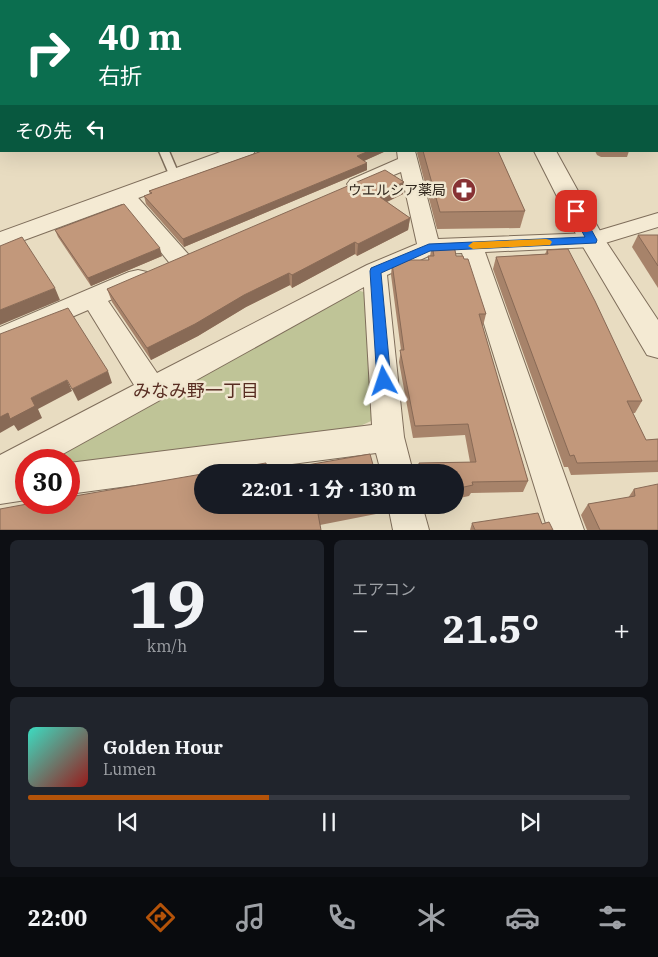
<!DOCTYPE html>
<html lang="ja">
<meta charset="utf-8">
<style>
body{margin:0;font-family:"IBM Plex Serif","Noto Sans JP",serif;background:#20242c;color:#f1f3f6;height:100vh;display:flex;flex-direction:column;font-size:19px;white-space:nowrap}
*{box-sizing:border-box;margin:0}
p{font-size:16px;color:#9ea1a6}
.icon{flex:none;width:28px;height:28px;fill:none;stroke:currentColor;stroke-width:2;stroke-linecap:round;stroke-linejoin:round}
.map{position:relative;height:530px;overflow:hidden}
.drawer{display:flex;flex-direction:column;gap:10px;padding:10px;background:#0d0f14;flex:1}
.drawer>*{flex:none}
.banner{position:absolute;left:0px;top:0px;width:659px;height:152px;box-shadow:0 5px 20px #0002;background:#0b6e4f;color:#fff;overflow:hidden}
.speed{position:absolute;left:15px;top:449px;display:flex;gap:10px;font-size:25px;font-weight:700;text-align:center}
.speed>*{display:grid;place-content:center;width:65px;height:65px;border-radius:50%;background:#171b24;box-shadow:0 5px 20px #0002;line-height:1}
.speed .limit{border:8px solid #d22;background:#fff;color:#111}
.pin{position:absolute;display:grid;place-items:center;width:42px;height:42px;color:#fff;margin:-21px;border-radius:10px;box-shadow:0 2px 8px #0006}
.me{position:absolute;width:55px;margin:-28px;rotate:355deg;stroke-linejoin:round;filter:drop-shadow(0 0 4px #0008)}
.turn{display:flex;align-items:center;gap:18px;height:105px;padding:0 15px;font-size:22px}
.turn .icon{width:65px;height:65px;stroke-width:2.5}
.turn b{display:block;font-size:35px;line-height:42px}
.then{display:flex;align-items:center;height:48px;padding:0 15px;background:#0003;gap:10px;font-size:19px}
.big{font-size:38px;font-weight:800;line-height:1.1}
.drawer .card{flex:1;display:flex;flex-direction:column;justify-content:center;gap:8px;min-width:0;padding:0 18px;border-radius:8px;background:#20242c}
.drawer .dial{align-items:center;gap:0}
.dial b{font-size:65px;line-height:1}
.song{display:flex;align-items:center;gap:15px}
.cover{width:60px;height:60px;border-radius:8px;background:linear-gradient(135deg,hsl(170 70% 55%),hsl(0 70% 35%))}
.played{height:5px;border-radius:2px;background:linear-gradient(90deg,#b45309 40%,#363941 40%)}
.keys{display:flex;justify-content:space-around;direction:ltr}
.heat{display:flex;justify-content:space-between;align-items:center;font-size:28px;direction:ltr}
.drawer .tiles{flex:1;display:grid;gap:10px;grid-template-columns:1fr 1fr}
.card:last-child{grid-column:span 2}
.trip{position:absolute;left:194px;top:464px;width:270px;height:50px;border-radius:25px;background:#171b24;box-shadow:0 5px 20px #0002;font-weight:800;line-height:50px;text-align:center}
.menu{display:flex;height:80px;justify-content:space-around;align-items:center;background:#090b0e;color:#9ea1a6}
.menu .icon{width:35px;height:35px}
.menu .on{color:#b45309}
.menu b{font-size:22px;color:#f1f3f6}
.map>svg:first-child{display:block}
.green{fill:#bfc497}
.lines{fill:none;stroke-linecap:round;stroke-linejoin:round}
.service-casing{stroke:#7f6e5b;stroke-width:3}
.minor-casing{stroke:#7f6e5b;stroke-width:2}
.tertiary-casing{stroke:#7f6e5b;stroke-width:2}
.service{fill:#f4ead3;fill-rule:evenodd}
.minor{fill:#f4ead3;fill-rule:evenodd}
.tertiary{fill:#f4ead3;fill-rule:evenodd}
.rail{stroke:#31271d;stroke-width:2;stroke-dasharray:5 5;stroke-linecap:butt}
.wall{fill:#a7836a}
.shaded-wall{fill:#886a56}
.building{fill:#c2987b;stroke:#886a56}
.route{fill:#1a73e8;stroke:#114b97}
.slow{fill:#f59e0b}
.labels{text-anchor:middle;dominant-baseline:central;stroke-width:5;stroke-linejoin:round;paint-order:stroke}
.poi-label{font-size:14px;fill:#31271d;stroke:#f0e7d0;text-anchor:end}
.near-neighbourhood-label{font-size:18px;fill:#582d22;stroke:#f0e7d0}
</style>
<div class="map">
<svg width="658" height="530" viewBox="0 0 658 530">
<rect width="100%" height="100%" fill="#e8dcc1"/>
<polygon class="green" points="354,289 370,294 382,416 358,427 69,474 69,460 35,460"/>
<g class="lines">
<g class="service-casing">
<polygon id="service" points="159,151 169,151 180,177 179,179 171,179"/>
</g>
<g class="minor-casing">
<g id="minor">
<polygon points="397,151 415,151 438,239 591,233 658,213 658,227 592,247 485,252 584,530 548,530 462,253 433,254 387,275 404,437 413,472 381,472 376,453 230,472 202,472 202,476 69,494 69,463 372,425 364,287 52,460 26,460 26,500 0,504 0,455 134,385 88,310 0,348 0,327 129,272 138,270 147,272 150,278 147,284 108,301 157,373 367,265 417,244 401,172 357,190 350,188 347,184 350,180 398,159"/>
<polygon points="125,189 132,191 188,254 192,260 188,266 180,268 172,266 115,195 118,191"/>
<polygon points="388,505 422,505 429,530 393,530"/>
</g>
</g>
<g class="tertiary-casing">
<g id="tertiary">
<polygon points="223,151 255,151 252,156 0,249 0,232"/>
<polygon points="534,151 556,151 605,240 658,320 658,358 647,355 579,240"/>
</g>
</g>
<use href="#service" class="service"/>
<use href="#minor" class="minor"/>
<use href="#tertiary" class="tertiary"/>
<g class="rail">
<polyline points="356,1 365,0"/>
<polyline points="372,1 380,0"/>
</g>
</g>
<g class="wall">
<polygon points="262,151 386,151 364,161 367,170 184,247 146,204 144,196 150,194 149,191"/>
<polygon points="418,151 498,151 525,211 520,228 437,229 417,153"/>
<polygon points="595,151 629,151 627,157 601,157 597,155"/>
<polygon points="404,182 403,194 387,202 410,218 408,230 357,256 355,254 292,288 290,285 246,307 198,336 151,360 112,302 107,289"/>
<polygon points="55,230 162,256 91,286 58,237"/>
<polygon points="638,235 658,235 658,288 632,247"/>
<polygon points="432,245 456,256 486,314 483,326 482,326 528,481 523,492 471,493 469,496 455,499 455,472 417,472 419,463 470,462 465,435 413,438 399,362 401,350 391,275 392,263 428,260 428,256 430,256"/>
<polygon points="547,250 642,401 635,413 633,413 646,440 658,439 658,472 571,475 568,467 564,467 493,269 496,257 545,254"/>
<polygon points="634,489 658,530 587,530 581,515 588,504 628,498"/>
<polygon points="202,505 381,505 380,509 377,510 376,514 320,525"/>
<polygon points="472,523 475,530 470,530"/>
</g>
<g class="shaded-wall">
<polygon points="369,151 386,151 357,164 357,156"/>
<polygon points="367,163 367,170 184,247 183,239"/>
<polygon points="404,182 403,194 376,207 377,195"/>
<polygon points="410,218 408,230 357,256 358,244"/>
<polygon points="355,242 355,254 292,288 292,275"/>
<polygon points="160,248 162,256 91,286 88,278"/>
<polygon points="289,273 290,285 246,307 198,336 151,360 147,348 244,295"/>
<polygon points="55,288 60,300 0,325 0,310"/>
<polygon points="108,371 112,383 78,401 72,389"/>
<polygon points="67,380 72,391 38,409 42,418 18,431 14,425 0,433 0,417 31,398"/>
<polygon points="377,505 381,505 380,509 377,510"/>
</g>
<g class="building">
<polygon points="262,151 369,151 357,156 367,163 183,239 144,196 152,193 149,191"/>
<polygon points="423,151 498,151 525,211 440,212"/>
<polygon points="385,170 404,182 377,195 410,218 358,244 355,242 292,275 289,273 244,295 195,324 147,348 107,289"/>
<polygon points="124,204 160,248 88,278 55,230"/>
<polygon points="638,235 658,235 658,266"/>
<polygon points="22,237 55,288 0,310 0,246"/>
<polygon points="446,244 455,250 456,256 463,256 464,259 468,259 486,314 479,314 528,481 472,482 473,485 455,489 455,472 420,472 419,463 476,462 468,424 415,426 400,350 404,350 392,263 399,260 429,260 428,256 434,256 432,245"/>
<polygon points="568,249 595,301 642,401 627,401 646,440 658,439 658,461 577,463 574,455 570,456 496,257 548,254 547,250"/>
<polygon points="68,308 108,371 72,389 67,380 31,398 35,406 10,419 8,413 0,417 0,334"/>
<polygon points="370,454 375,472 211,472 266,463 267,472"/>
<polygon points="202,474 202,505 366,505 318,514 321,530 0,530 0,509 38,502 69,502 69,497"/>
<polygon points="658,484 658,530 600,530 588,504 635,496 634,489"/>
<polygon points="538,513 542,524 549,522 553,530 475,530 472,523"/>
</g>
<polygon class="route" points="576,208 581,211 597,240 596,243 430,251 381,273 391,381 389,385 384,387 379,385 377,381 370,271 371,268 429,244 585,237 571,211"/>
<polygon class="slow" points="546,239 550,240 552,242 550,245 473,249 468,246 473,242"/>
<defs>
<g id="pharmacy-disc" transform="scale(1.25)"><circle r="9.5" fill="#873234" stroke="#f0e7d0"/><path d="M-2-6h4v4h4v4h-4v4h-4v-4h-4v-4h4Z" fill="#fff"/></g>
</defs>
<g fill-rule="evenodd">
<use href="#pharmacy-disc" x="464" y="190"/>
</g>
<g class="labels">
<g class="poi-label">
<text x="446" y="190">ウエルシア薬局</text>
</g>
<g class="near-neighbourhood-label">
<text x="196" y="390">みなみ野一丁目</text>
</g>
</g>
</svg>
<div class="speed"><div class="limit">30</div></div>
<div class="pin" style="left:576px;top:211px;background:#d93025"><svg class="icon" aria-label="arrive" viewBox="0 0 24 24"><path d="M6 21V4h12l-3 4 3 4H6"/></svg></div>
<svg class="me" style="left:384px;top:381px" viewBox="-20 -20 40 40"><path d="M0-17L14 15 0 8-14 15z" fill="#1a73e8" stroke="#fff" stroke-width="4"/></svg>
<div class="trip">22:01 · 1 分 · 130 m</div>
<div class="banner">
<div class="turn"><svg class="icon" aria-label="right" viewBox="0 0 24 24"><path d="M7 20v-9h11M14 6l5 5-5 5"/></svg><div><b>40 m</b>右折</div></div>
<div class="then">その先<svg class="icon" aria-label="left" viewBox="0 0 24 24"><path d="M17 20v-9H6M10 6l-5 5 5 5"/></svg></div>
</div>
</div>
<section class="drawer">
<div class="tiles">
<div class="card dial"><b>19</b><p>km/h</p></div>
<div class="card"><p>エアコン</p>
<div class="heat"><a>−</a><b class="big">21.5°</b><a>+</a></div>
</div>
<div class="card">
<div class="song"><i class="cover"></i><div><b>Golden Hour</b><p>Lumen</p></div></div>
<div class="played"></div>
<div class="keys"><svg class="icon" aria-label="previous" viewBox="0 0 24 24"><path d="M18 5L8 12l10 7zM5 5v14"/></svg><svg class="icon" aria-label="pause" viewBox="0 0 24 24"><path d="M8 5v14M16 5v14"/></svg><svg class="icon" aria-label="next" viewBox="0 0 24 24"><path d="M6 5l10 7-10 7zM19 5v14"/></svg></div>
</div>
</div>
</section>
<nav class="menu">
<b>22:00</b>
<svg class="icon on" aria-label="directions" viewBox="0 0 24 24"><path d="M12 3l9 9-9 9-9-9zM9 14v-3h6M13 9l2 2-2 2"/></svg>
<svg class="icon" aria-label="music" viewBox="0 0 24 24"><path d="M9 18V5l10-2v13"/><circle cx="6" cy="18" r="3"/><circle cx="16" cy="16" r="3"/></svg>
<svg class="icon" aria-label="phone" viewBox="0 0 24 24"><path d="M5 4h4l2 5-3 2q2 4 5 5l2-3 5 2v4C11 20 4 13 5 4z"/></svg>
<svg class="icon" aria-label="climate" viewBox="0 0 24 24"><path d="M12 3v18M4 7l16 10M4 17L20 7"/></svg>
<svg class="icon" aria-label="car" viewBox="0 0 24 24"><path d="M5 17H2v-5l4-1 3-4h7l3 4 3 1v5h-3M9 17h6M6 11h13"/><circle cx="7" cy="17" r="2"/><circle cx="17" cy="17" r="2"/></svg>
<svg class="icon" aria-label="filters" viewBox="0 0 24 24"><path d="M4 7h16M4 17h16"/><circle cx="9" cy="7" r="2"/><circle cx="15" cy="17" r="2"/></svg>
</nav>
